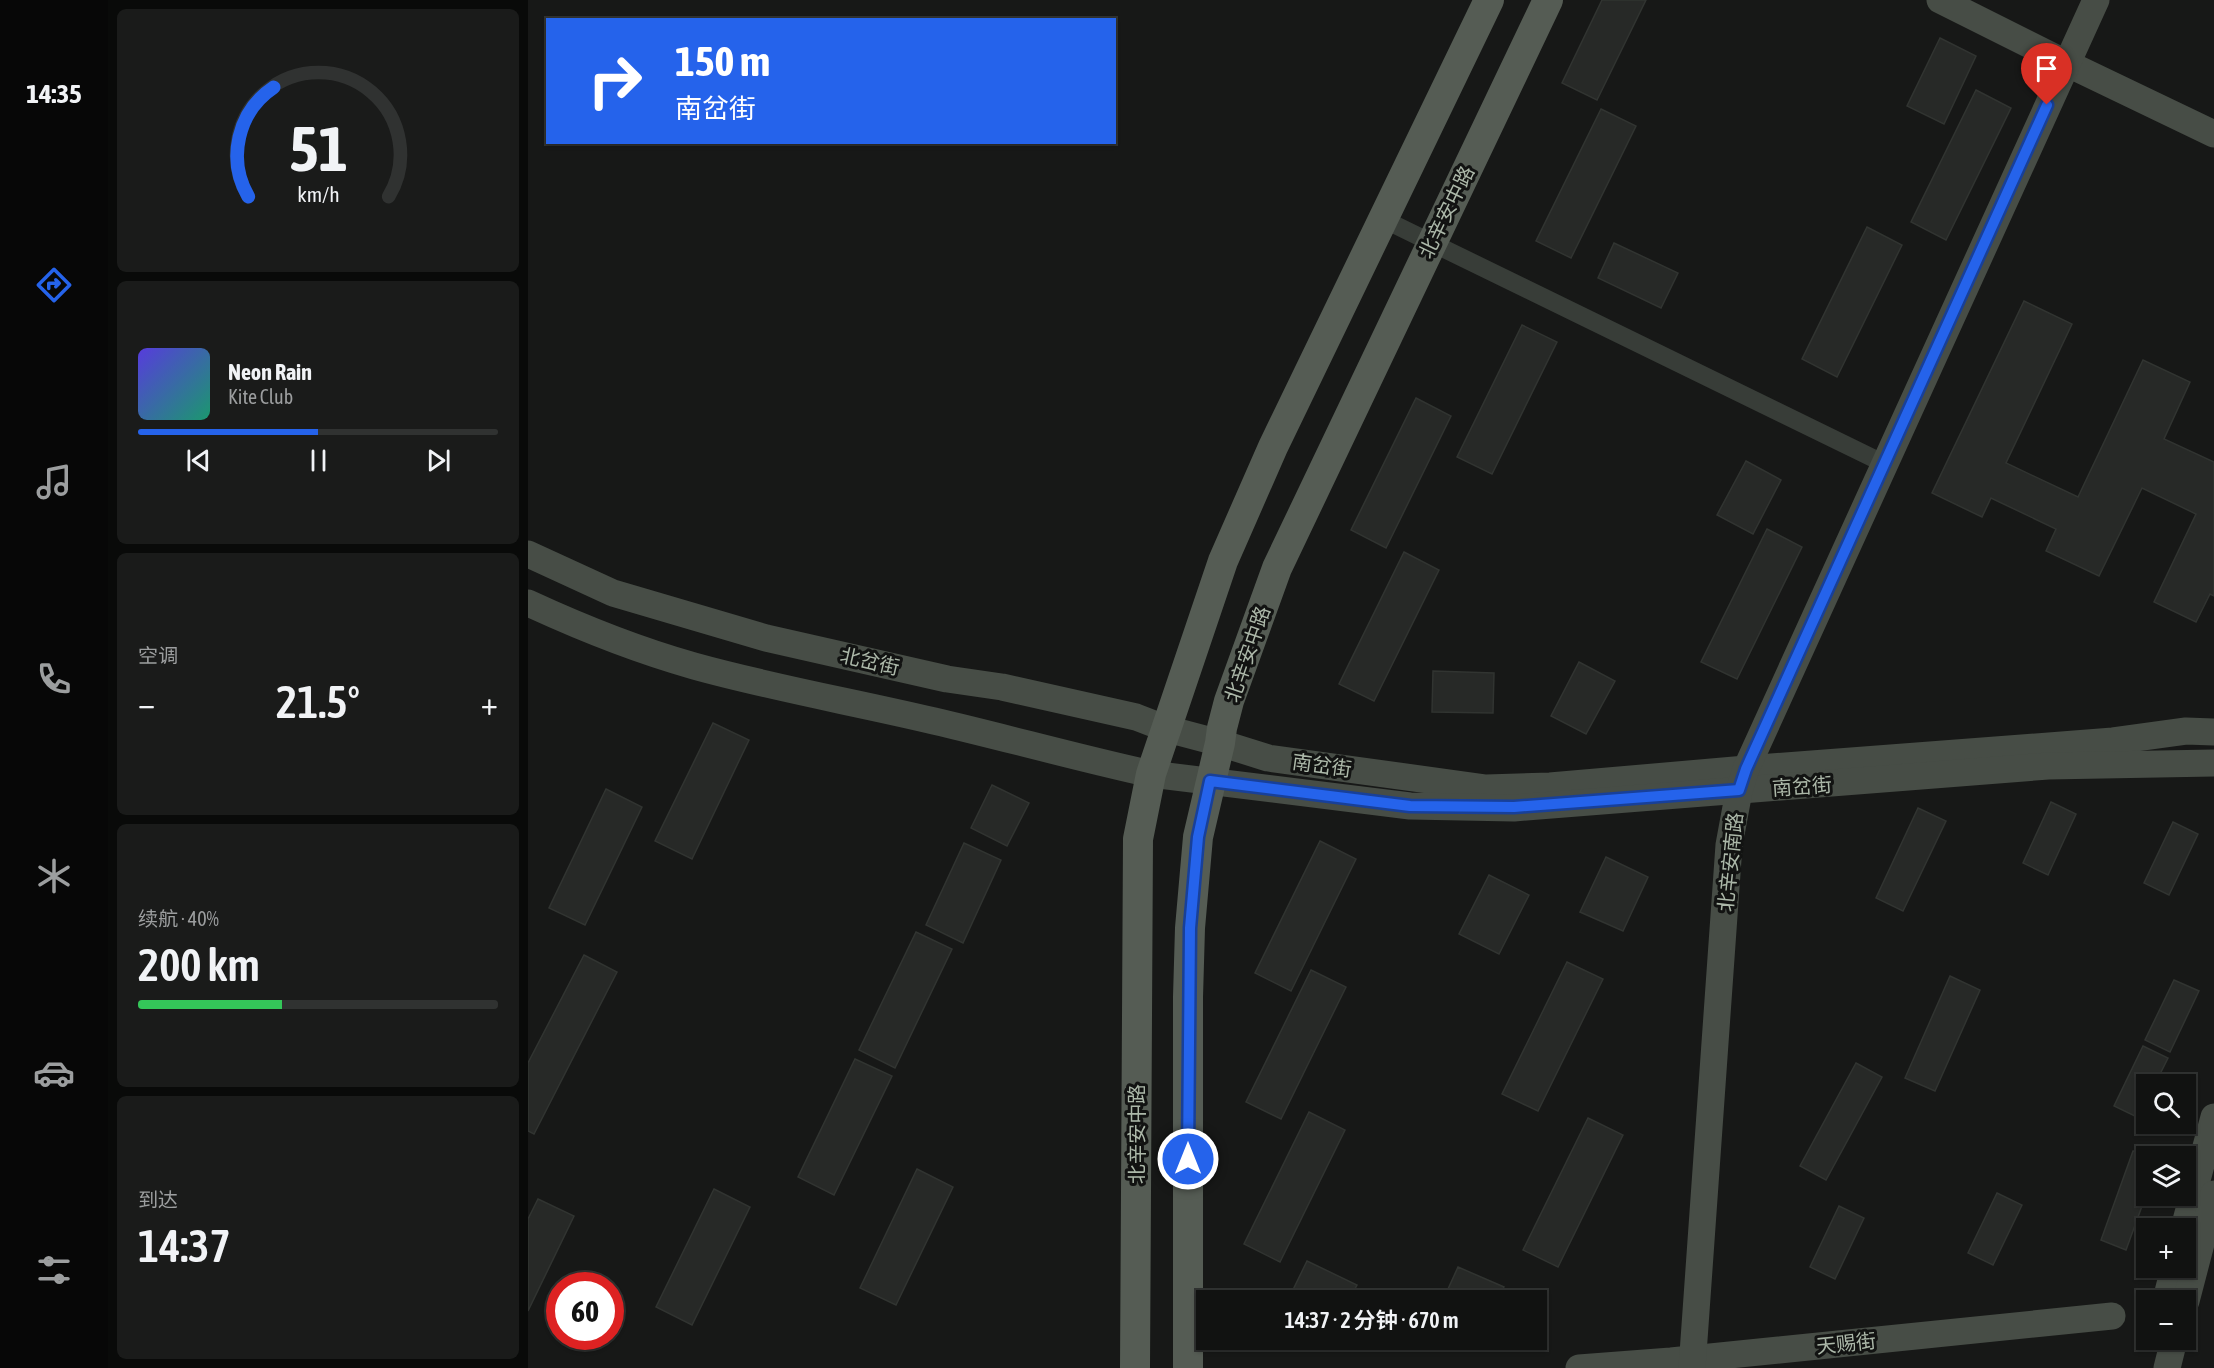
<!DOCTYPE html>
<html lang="zh">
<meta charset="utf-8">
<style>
body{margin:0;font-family:"Asap Condensed","Noto Sans SC",sans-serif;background:#1a1b1a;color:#f1f3f6;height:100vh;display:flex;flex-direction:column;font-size:22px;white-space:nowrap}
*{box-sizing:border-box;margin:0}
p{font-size:20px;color:#9c9e9f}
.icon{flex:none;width:33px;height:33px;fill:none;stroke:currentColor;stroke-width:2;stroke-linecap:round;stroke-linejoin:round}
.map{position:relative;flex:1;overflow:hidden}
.details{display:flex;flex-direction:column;gap:9px;padding:9px;background:#090a09;width:420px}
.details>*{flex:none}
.hud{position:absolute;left:18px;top:18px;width:570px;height:126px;border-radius:0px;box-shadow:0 2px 4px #0004,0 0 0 2px #303231;background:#2563eb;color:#fff;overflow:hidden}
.fabs{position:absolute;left:1608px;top:1074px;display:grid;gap:12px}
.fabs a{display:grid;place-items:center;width:60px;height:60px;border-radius:0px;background:#111211;box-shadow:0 2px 4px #0004,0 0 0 2px #303231;font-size:30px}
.speed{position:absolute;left:18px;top:1272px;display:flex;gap:12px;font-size:30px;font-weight:700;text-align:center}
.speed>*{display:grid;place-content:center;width:78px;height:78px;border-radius:50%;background:#111211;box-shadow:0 2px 4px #0004,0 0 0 2px #303231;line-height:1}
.speed .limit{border:9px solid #d22;background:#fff;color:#111}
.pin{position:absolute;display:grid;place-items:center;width:51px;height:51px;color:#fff;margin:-62px -26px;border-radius:50% 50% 50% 0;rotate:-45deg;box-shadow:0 0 6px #0007}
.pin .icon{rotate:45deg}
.me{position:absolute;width:66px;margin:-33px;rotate:0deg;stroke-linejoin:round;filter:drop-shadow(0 0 4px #0008)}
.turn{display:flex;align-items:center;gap:21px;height:126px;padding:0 30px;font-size:27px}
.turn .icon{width:78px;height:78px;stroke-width:2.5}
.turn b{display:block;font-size:42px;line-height:51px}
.big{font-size:45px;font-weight:600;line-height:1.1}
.details .card{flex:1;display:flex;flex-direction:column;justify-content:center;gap:9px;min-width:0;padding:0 21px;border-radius:9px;background:#1a1b1a}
.details .dial{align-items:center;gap:0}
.dial svg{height:156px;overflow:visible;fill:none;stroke:#303231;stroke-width:7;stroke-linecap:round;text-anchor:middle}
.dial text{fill:#f1f3f6;stroke:none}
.song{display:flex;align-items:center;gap:18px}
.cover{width:72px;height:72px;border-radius:9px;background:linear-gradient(135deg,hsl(250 70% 55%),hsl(160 70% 35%))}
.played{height:6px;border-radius:3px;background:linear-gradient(90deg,#2563eb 50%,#303231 50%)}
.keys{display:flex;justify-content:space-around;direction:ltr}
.heat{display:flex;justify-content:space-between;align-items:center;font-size:33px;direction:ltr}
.charge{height:9px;border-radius:4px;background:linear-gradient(90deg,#34c759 40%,#303231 0)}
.trip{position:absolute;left:668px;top:1290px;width:351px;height:60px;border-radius:0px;background:#111211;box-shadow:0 2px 4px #0004,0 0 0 2px #303231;font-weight:600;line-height:60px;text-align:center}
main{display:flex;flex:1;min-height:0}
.menu{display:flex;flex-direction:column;width:108px;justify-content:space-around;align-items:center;background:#070707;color:#9c9e9f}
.menu .icon{width:42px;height:42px}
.menu .active{color:#2563eb}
.menu b{font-size:27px;color:#f1f3f6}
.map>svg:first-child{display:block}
.building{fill:#272927;stroke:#313431;stroke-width:1.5}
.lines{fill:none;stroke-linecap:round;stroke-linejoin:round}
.street{stroke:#383d38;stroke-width:18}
.secondary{stroke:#474d46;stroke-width:27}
.primary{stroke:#555c54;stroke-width:30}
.route-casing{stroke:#184099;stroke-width:15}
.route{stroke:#2563eb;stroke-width:10}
.labels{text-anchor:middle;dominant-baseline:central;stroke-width:6;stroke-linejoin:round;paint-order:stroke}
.street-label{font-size:20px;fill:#acb8a9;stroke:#121312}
</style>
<main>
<nav class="menu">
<b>14:35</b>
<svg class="icon active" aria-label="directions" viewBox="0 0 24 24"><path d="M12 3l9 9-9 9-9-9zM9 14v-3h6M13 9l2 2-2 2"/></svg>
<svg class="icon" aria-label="music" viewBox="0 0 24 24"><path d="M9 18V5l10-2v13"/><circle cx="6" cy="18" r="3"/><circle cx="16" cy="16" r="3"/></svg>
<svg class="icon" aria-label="phone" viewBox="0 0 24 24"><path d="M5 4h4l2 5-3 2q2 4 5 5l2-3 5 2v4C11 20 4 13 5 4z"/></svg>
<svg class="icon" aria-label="climate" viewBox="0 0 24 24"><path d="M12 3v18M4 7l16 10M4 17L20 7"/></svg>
<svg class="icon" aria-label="car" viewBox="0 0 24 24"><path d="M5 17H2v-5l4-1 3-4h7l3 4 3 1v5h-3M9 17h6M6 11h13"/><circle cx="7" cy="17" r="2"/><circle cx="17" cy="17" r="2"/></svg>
<svg class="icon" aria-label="filters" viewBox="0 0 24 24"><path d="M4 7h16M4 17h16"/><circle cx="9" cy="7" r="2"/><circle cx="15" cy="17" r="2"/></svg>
</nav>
<section class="details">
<div class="card dial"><svg viewBox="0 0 100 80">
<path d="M14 69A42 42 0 1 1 86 69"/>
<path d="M14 69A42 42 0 0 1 27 13" stroke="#2563eb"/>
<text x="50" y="56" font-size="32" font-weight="700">51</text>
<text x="50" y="72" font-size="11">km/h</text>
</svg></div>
<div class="card">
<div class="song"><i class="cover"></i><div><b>Neon Rain</b><p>Kite Club</p></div></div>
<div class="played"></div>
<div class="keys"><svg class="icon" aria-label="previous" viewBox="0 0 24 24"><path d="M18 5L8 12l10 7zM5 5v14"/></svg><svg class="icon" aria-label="pause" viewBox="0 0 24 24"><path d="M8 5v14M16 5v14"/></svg><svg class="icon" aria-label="next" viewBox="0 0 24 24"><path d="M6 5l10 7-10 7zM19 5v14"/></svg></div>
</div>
<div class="card"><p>空调</p>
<div class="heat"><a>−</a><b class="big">21.5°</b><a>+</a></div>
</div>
<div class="card"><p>续航 · 40%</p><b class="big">200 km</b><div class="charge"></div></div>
<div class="card"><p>到达</p><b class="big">14:37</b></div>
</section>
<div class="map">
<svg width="1686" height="1368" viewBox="0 0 1686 1368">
<rect width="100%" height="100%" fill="#171817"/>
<g class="building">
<polygon points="1074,0 1118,0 1069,100 1034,83"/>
<polygon points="1412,38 1448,56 1416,124 1379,106"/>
<polygon points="1448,90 1483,108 1418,240 1383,222"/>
<polygon points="1073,109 1108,126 1043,258 1008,241"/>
<polygon points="1339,227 1374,245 1309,377 1274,359"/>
<polygon points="1086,243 1150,273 1133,308 1070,278"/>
<polygon points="1496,301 1544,324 1478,463 1550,497 1615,360 1662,382 1636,439 1686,462 1686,596 1682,594 1668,622 1626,602 1668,514 1614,488 1571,576 1518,551 1528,529 1463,498 1454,517 1404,493"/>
<polygon points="994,325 1029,342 964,474 929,457"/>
<polygon points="888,398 923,416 858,548 823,530"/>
<polygon points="1218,461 1253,480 1225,534 1189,515"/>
<polygon points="1239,529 1274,547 1209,679 1173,662"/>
<polygon points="876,552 911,570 846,701 811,684"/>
<polygon points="1051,662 1087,681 1058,734 1023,716"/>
<polygon points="905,671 966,673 965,713 904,712"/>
<polygon points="185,723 221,740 164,859 127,841"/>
<polygon points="464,785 501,803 479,846 443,828"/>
<polygon points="78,789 114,807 57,925 21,908"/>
<polygon points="1523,802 1548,814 1520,875 1495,863"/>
<polygon points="1390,808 1418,821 1375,911 1348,898"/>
<polygon points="1645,822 1670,834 1641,895 1616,883"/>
<polygon points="792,841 828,859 763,991 727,973"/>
<polygon points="436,843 473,860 435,943 398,925"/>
<polygon points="1078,857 1120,877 1095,931 1052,912"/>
<polygon points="961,875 1001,895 971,954 931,934"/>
<polygon points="388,932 424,949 367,1068 331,1050"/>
<polygon points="56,955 89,972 6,1134 0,1131 0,1063"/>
<polygon points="1039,962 1075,979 1010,1111 974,1094"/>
<polygon points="783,970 818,987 753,1119 718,1102"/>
<polygon points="1422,976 1452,990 1407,1091 1377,1078"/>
<polygon points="1646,980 1671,991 1642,1052 1617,1040"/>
<polygon points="1615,1046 1640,1058 1627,1084 1618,1084 1618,1103 1611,1118 1586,1106"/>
<polygon points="327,1059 364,1076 306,1195 270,1177"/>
<polygon points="1328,1063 1354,1077 1298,1180 1272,1166"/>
<polygon points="781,1112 817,1130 752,1262 716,1244"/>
<polygon points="1060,1118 1095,1135 1030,1267 995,1250"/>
<polygon points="1605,1151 1634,1152 1632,1156 1618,1156 1618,1195 1598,1250 1573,1240"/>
<polygon points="389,1169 425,1187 368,1305 332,1288"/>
<polygon points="186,1189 222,1207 164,1325 128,1307"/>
<polygon points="1469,1193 1494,1205 1465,1265 1440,1253"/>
<polygon points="10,1199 46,1216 0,1311 0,1219"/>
<polygon points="1311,1206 1336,1218 1307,1279 1282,1267"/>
<polygon points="779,1261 829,1285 821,1300 760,1300"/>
<polygon points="930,1267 976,1287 970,1300 915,1300"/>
</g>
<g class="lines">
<polyline class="street" points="855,219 1357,464"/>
<g class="secondary">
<polyline points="1412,0 1538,63 1686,134"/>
<polyline points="0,554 85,593 238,638 419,679 474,687 608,717 639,729 692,743 740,758 958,788 1022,786 1218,769 1585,741 1658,731 1686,732"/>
<path d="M0,603C54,628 109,650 166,666C245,688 326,702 406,721C479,738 550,758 623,774L882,806L986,808L1520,766L1686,763"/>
<polyline points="1656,1228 1686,1117"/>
<polyline points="1638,1300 1646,1268"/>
<polyline points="1658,1301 1686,1194"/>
<polyline points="1051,1368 1143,1361 1584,1316"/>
<polyline points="1164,1368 1201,845 1211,791 1218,769 1568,0"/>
<polyline points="1639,1368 1646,1340"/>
</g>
<g class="primary">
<polyline points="607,1368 610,839 623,774 695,561 745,447 961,0"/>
<polyline points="660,1368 660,997 662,928 670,837 692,743 694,728 701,701 749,568 1020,0"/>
</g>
</g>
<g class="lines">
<g class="route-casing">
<polyline id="route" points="660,1159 662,928 670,837 682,781 882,806 986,807 1211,790 1218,769 1519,105"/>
</g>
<use href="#route" class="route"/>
</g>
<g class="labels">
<g class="street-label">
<text transform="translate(918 212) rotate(-64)">北辛安中路</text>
<text transform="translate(719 654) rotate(-71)">北辛安中路</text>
<text transform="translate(342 661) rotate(13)">北岔街</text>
<text transform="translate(794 765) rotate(8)">南岔街</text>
<text transform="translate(1274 786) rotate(-4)">南岔街</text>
<text transform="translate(1202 862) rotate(-84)">北辛安南路</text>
<text transform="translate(608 1134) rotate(-90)">北辛安中路</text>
<text transform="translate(1318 1343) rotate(-6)">天赐街</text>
</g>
</g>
</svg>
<div class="fabs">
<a><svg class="icon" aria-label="search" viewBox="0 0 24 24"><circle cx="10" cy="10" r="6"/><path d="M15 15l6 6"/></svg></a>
<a><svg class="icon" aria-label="layers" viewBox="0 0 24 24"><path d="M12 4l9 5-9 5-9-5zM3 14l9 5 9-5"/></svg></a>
<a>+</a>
<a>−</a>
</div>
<div class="speed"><div class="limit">60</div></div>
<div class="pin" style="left:1519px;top:105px;background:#d93025"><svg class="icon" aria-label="arrive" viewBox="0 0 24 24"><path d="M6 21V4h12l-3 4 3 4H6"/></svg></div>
<svg class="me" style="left:660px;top:1159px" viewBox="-20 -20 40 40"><circle r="17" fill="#2563eb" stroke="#fff" stroke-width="3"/><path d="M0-11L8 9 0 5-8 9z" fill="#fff"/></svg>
<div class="trip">14:37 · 2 分钟 · 670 m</div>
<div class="hud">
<div class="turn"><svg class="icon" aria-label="right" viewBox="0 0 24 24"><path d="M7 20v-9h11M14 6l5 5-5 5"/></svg><div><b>150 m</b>南岔街</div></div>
</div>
</div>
</main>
